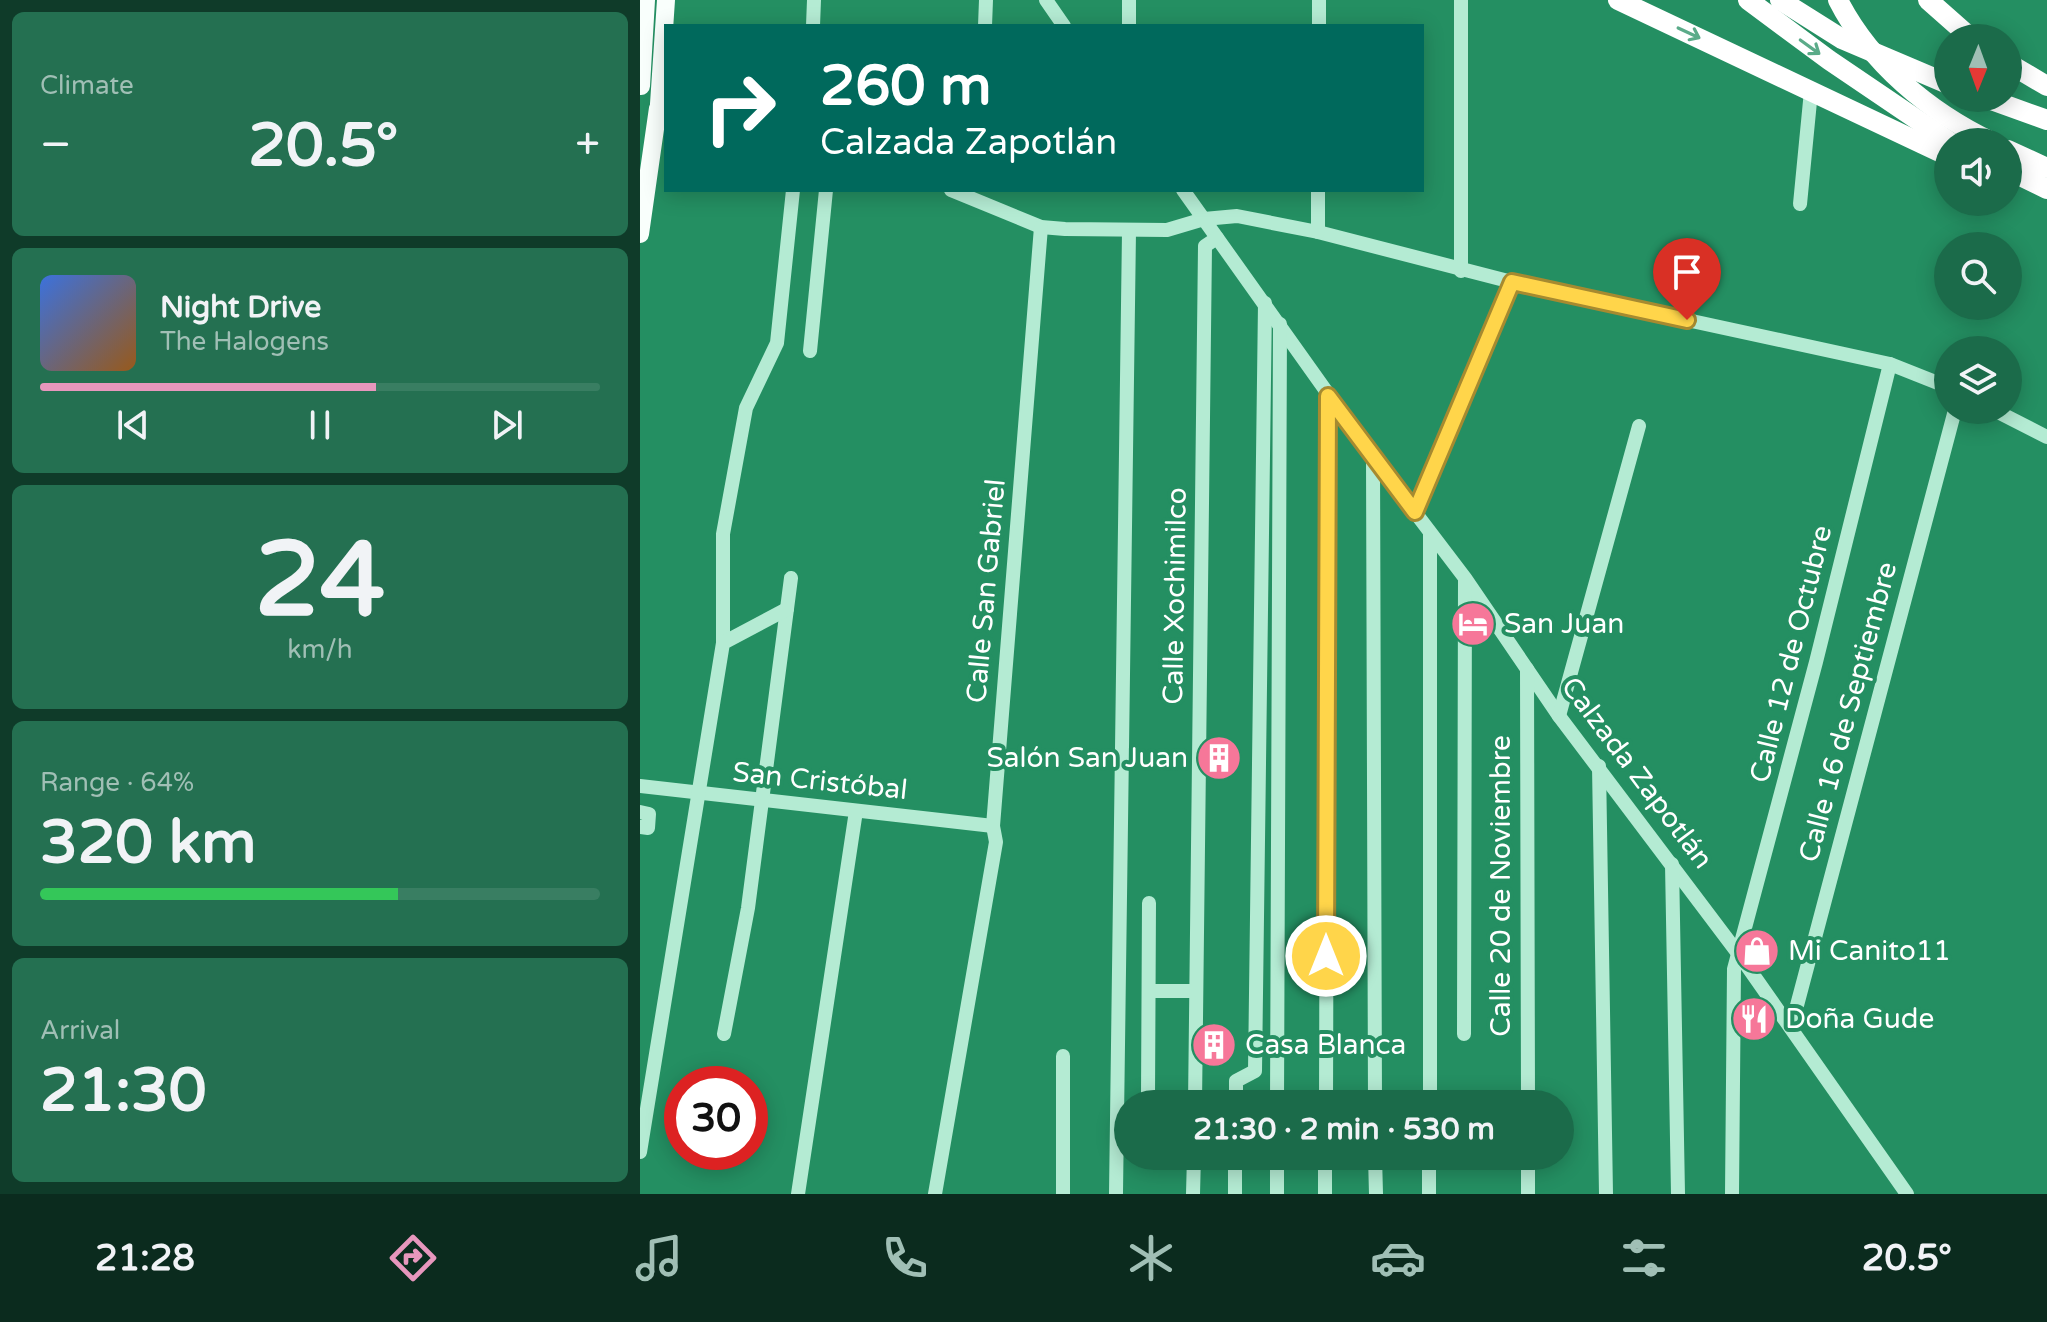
<!DOCTYPE html>
<meta charset="utf-8">
<style>
body{margin:0;font-family:"Varela Round",sans-serif;background:#247051;color:#f1f3f6;height:100vh;display:flex;flex-direction:column;font-size:30px;white-space:nowrap}
*{box-sizing:border-box;margin:0}
p{font-size:26px;color:#a0bfb5}
.icon{flex:none;width:44px;height:44px;fill:none;stroke:currentColor;stroke-width:2;stroke-linecap:round;stroke-linejoin:round}
.map{position:relative;flex:1;overflow:hidden}
.panel{display:flex;flex-direction:column;gap:12px;padding:12px;background:#0f3b29;width:640px}
.panel>*{flex:none}
.banner{position:absolute;left:24px;top:24px;width:760px;height:168px;border-radius:0px;box-shadow:0 4px 20px #0003;background:#00695c;color:#fff;overflow:hidden}
.needle{width:52px;rotate:181deg}
.fabs{position:absolute;left:1294px;top:24px;display:grid;gap:16px}
.fabs a{display:grid;place-items:center;width:88px;height:88px;border-radius:50%;background:#1b6b4a;box-shadow:0 4px 20px #0003;font-size:40px}
.speed{position:absolute;left:24px;top:1066px;display:flex;gap:16px;font-size:40px;font-weight:700;text-align:center}
.speed>*{display:grid;place-content:center;width:104px;height:104px;border-radius:50%;background:#1b6b4a;box-shadow:0 4px 20px #0003;line-height:1}
.speed .limit{border:12px solid #d22;background:#fff;color:#111}
.pin{position:absolute;display:grid;place-items:center;width:68px;height:68px;color:#fff;margin:-82px -34px;border-radius:50% 50% 50% 0;rotate:-45deg;box-shadow:0 0 8px #0007}
.pin .icon{rotate:45deg}
.me{position:absolute;width:88px;margin:-44px;rotate:0deg;stroke-linejoin:round;filter:drop-shadow(0 0 6px #0008)}
.turn{display:flex;align-items:center;gap:28px;height:168px;padding:0 24px;font-size:36px}
.turn .icon{width:104px;height:104px;stroke-width:2.5}
.turn b{display:block;font-size:56px;line-height:68px}
.big{font-size:60px;font-weight:700;line-height:1.1}
.panel .card{flex:1;display:flex;flex-direction:column;justify-content:center;gap:12px;min-width:0;padding:0 28px;border-radius:12px;background:#247051}
.panel .dial{align-items:center;gap:0}
.dial b{font-size:104px;line-height:1}
.song{display:flex;align-items:center;gap:24px}
.cover{width:96px;height:96px;border-radius:12px;background:linear-gradient(135deg,hsl(220 70% 55%),hsl(30 70% 35%))}
.played{height:8px;border-radius:4px;background:linear-gradient(90deg,#e797bd 60%,#397e62 60%)}
.keys{display:flex;justify-content:space-around;direction:ltr}
.heat{display:flex;justify-content:space-between;align-items:center;font-size:44px;direction:ltr}
.charge{height:12px;border-radius:6px;background:linear-gradient(90deg,#34c759 64%,#397e62 0)}
.trip{position:absolute;left:474px;top:1090px;width:460px;height:80px;border-radius:40px;background:#1b6b4a;box-shadow:0 4px 20px #0003;font-weight:700;line-height:80px;text-align:center}
.dock{display:flex;height:128px;justify-content:space-around;align-items:center;background:#0b2b1e;color:#a0bfb5}
.dock .icon{width:56px;height:56px}
.dock .on{color:#e797bd}
.dock b{font-size:36px;color:#f1f3f6}
main{display:flex;flex:1;min-height:0}
.map>svg:first-child{display:block}
.lines{fill:none;stroke-linecap:round;stroke-linejoin:round}
.minor{stroke:#b4ebd3;stroke-width:14}
.major{stroke:#f9fffc;stroke-width:18}
.highway{stroke:#fff;stroke-width:20}
.highway-bridge{stroke:#fff;stroke-width:20}
.oneway{stroke:#5bab89}
.route-casing{stroke:#a68a30;stroke-width:20}
.route{stroke:#ffd54a;stroke-width:14}
.labels{text-anchor:middle;dominant-baseline:central;stroke-width:8;stroke-linejoin:round;paint-order:stroke}
.street-label{font-size:28px;fill:#fff;stroke:#248f62}
.poi-label{font-size:28px;fill:#fff;stroke:#248f62;text-anchor:start}
</style>
<main>
<section class="panel">
<div class="card"><p>Climate</p>
<div class="heat"><a>−</a><b class="big">20.5°</b><a>+</a></div>
</div>
<div class="card">
<div class="song"><i class="cover"></i><div><b>Night Drive</b><p>The Halogens</p></div></div>
<div class="played"></div>
<div class="keys"><svg class="icon" aria-label="previous" viewBox="0 0 24 24"><path d="M18 5L8 12l10 7zM5 5v14"/></svg><svg class="icon" aria-label="pause" viewBox="0 0 24 24"><path d="M8 5v14M16 5v14"/></svg><svg class="icon" aria-label="next" viewBox="0 0 24 24"><path d="M6 5l10 7-10 7zM19 5v14"/></svg></div>
</div>
<div class="card dial"><b>24</b><p>km/h</p></div>
<div class="card"><p>Range · 64%</p><b class="big">320 km</b><div class="charge"></div></div>
<div class="card"><p>Arrival</p><b class="big">21:30</b></div>
</section>
<div class="map">
<svg width="1407" height="1194" viewBox="0 0 1407 1194">
<rect width="100%" height="100%" fill="#248f62"/>
<g class="lines">
<g class="minor">
<polyline points="406,0 424,26"/>
<polyline points="489,0 489,26"/>
<polyline points="821,0 821,271"/>
<polyline points="173,26 174,0"/>
<polyline points="345,26 346,0"/>
<polyline points="679,26 679,0"/>
<polyline points="311,190 401,227 425,229 527,230 564,219 597,216 678,232 872,282 1250,364 1308,387"/>
<polyline points="543,190 733,457 825,578 919,716 1100,956 1267,1194"/>
<polyline points="1160,204 1171,91"/>
<polyline points="678,232 678,190"/>
<polyline points="170,351 186,190"/>
<polyline points="1354,410 1407,437"/>
<polyline points="733,457 735,1104"/>
<polyline points="775,512 872,282"/>
<polyline points="83,643 83,534 106,408 137,343 153,190"/>
<polyline points="887,669 888,1104"/>
<polyline points="919,716 999,426"/>
<polyline points="959,766 966,1194"/>
<polyline points="0,786 353,826"/>
<polyline points="0,812 9,814 8,828 0,827"/>
<polyline points="1032,864 1038,1194"/>
<polyline points="509,991 556,991"/>
<polyline points="1151,1028 1315,410"/>
<polyline points="84,1034 108,908 151,578"/>
<polyline points="824,1034 825,579"/>
<polyline points="508,1097 509,903"/>
<polyline points="555,1104 565,246 577,238"/>
<polyline points="596,1104 596,1081 615,1071 625,303"/>
<polyline points="637,1104 640,324"/>
<polyline points="686,1104 688,396"/>
<polyline points="790,1104 790,533"/>
<polyline points="0,1152 83,643 147,609"/>
<polyline points="637,1156 637,1194"/>
<polyline points="735,1156 736,1194"/>
<polyline points="888,1156 888,1194"/>
<polyline points="476,1193 489,231"/>
<polyline points="158,1194 216,811"/>
<polyline points="295,1194 356,842 353,826 401,227"/>
<polyline points="423,1194 423,1056"/>
<polyline points="553,1194 554,1156"/>
<polyline points="595,1194 595,1156"/>
<polyline points="685,1194 685,1156"/>
<polyline points="789,1194 789,1156"/>
<polyline points="1092,1194 1094,969 1176,662 1250,364"/>
</g>
<g class="major">
<polyline points="1,86 6,0"/>
<polyline points="19,104 26,0"/>
<polyline points="0,234 18,108"/>
</g>
<g class="highway">
<polyline points="978,0 1308,156"/>
<polyline points="1108,0 1189,60 1310,142"/>
<polyline points="1140,0 1202,39 1308,84"/>
<polyline points="1288,0 1331,38"/>
<polyline points="1368,63 1407,86"/>
<polyline points="1346,98 1407,120"/>
<polyline points="1368,150 1407,168"/>
<polyline points="1368,170 1407,189"/>
</g>
<path class="highway-bridge" d="M1198,0C1230,63 1289,112 1352,142"/>
</g>
<defs><path id="oneway-shaft" d="M-6 0H5M1.5-3L5.5 0L1.5 3" fill="none" stroke-width="1.6" stroke-linecap="round" stroke-linejoin="round" transform="scale(2)"/></defs>
<g class="oneway">
<use href="#oneway-shaft" transform="translate(1049 33) rotate(25)"/>
<use href="#oneway-shaft" transform="translate(1170 47) rotate(36)"/>
</g>
<g class="lines">
<g class="route-casing">
<polyline id="route" points="686,956 688,396 775,512 872,282 1047,320"/>
</g>
<use href="#route" class="route"/>
</g>
<defs>
<g id="hotel-disc" transform="scale(2.3)"><circle r="9.5" fill="#f67799" stroke="#248f62"/><path d="M-6-4.5h1.5V1H6V5H4.5V3h-9V5H-6ZM-4 0a1.8 1.8 0 1 1 3.6 0ZM.5 0V-2.5h3Q6-2.5 6 0Z" fill="#fff"/></g>
<g id="building-disc" transform="scale(2.3)"><circle r="9.5" fill="#f67799" stroke="#248f62"/><path d="M-4-6H4V6H1V3H-1V6H-4ZM-2.5-4.3h1.7v1.8h-1.7ZM.8-4.3h1.7v1.8H.8ZM-2.5-1h1.7V.8h-1.7ZM.8-1h1.7V.8H.8Z" fill="#fff"/></g>
<g id="shop-disc" transform="scale(2.3)"><circle r="9.5" fill="#f67799" stroke="#248f62"/><path d="M-5-2.5h2.3a2.7 3.5 0 0 1 5.4 0H5L5.5 6h-11ZM-1.5-2.5h3a1.5 2.3 0 0 0-3 0Z" fill="#fff"/></g>
<g id="restaurant-disc" transform="scale(2.3)"><circle r="9.5" fill="#f67799" stroke="#248f62"/><path d="M-5-6h1v4h1v-4h1v4h1v-4h1v5L-1.5 .5V6h-2V.5L-5-1ZM5-6V6H3V1.5H1.5Q1.5-4 5-6Z" fill="#fff"/></g>
</defs>
<g fill-rule="evenodd">
<use href="#hotel-disc" x="833" y="624"/>
<use href="#building-disc" x="579" y="758"/>
<use href="#shop-disc" x="1117" y="951"/>
<use href="#restaurant-disc" x="1114" y="1019"/>
<use href="#building-disc" x="574" y="1045"/>
</g>
<g class="labels">
<g class="street-label">
<text transform="translate(346 591) rotate(-85)">Calle San Gabriel</text>
<text transform="translate(535 596) rotate(-89)">Calle Xochimilco</text>
<text transform="translate(1151 654) rotate(-76)">Calle 12 de Octubre</text>
<text transform="translate(1208 712) rotate(-75)">Calle 16 de Septiembre</text>
<text transform="translate(997 773) rotate(53)">Calzada Zapotlán</text>
<text transform="translate(180 781) rotate(6)">San Cristóbal</text>
<text transform="translate(861 886) rotate(-90)">Calle 20 de Noviembre</text>
</g>
<g class="poi-label">
<text x="864" y="624">San Juan</text>
<text x="548" y="758" text-anchor="end">Salón San Juan</text>
<text x="1148" y="951">Mi Canito11</text>
<text x="1145" y="1019">Doña Gude</text>
<text x="605" y="1045">Casa Blanca</text>
</g>
</g>
</svg>
<div class="fabs">
<a><svg class="needle" viewBox="-14 -14 28 28"><path d="M0-13l5 13h-10z" fill="#e53935"/><path d="M0 13l5-13h-10z" fill="#a0bfb5"/></svg></a>
<a><svg class="icon" aria-label="sound" viewBox="0 0 24 24"><path d="M4 9h4l5-4v14l-5-4H4zM17 9q2 3 0 6"/></svg></a>
<a><svg class="icon" aria-label="search" viewBox="0 0 24 24"><circle cx="10" cy="10" r="6"/><path d="M15 15l6 6"/></svg></a>
<a><svg class="icon" aria-label="layers" viewBox="0 0 24 24"><path d="M12 4l9 5-9 5-9-5zM3 14l9 5 9-5"/></svg></a>
</div>
<div class="speed"><div class="limit">30</div></div>
<div class="pin" style="left:1047px;top:320px;background:#d93025"><svg class="icon" aria-label="arrive" viewBox="0 0 24 24"><path d="M6 21V4h12l-3 4 3 4H6"/></svg></div>
<svg class="me" style="left:686px;top:956px" viewBox="-20 -20 40 40"><circle r="17" fill="#ffd54a" stroke="#fff" stroke-width="3"/><path d="M0-11L8 9 0 5-8 9z" fill="#fff"/></svg>
<div class="trip">21:30 · 2 min · 530 m</div>
<div class="banner">
<div class="turn"><svg class="icon" aria-label="right" viewBox="0 0 24 24"><path d="M7 20v-9h11M14 6l5 5-5 5"/></svg><div><b>260 m</b>Calzada Zapotlán</div></div>
</div>
</div>
</main>
<nav class="dock">
<b>21:28</b>
<svg class="icon on" aria-label="directions" viewBox="0 0 24 24"><path d="M12 3l9 9-9 9-9-9zM9 14v-3h6M13 9l2 2-2 2"/></svg>
<svg class="icon" aria-label="music" viewBox="0 0 24 24"><path d="M9 18V5l10-2v13"/><circle cx="6" cy="18" r="3"/><circle cx="16" cy="16" r="3"/></svg>
<svg class="icon" aria-label="phone" viewBox="0 0 24 24"><path d="M5 4h4l2 5-3 2q2 4 5 5l2-3 5 2v4C11 20 4 13 5 4z"/></svg>
<svg class="icon" aria-label="climate" viewBox="0 0 24 24"><path d="M12 3v18M4 7l16 10M4 17L20 7"/></svg>
<svg class="icon" aria-label="car" viewBox="0 0 24 24"><path d="M5 17H2v-5l4-1 3-4h7l3 4 3 1v5h-3M9 17h6M6 11h13"/><circle cx="7" cy="17" r="2"/><circle cx="17" cy="17" r="2"/></svg>
<svg class="icon" aria-label="filters" viewBox="0 0 24 24"><path d="M4 7h16M4 17h16"/><circle cx="9" cy="7" r="2"/><circle cx="15" cy="17" r="2"/></svg>
<b>20.5°</b>
</nav>
